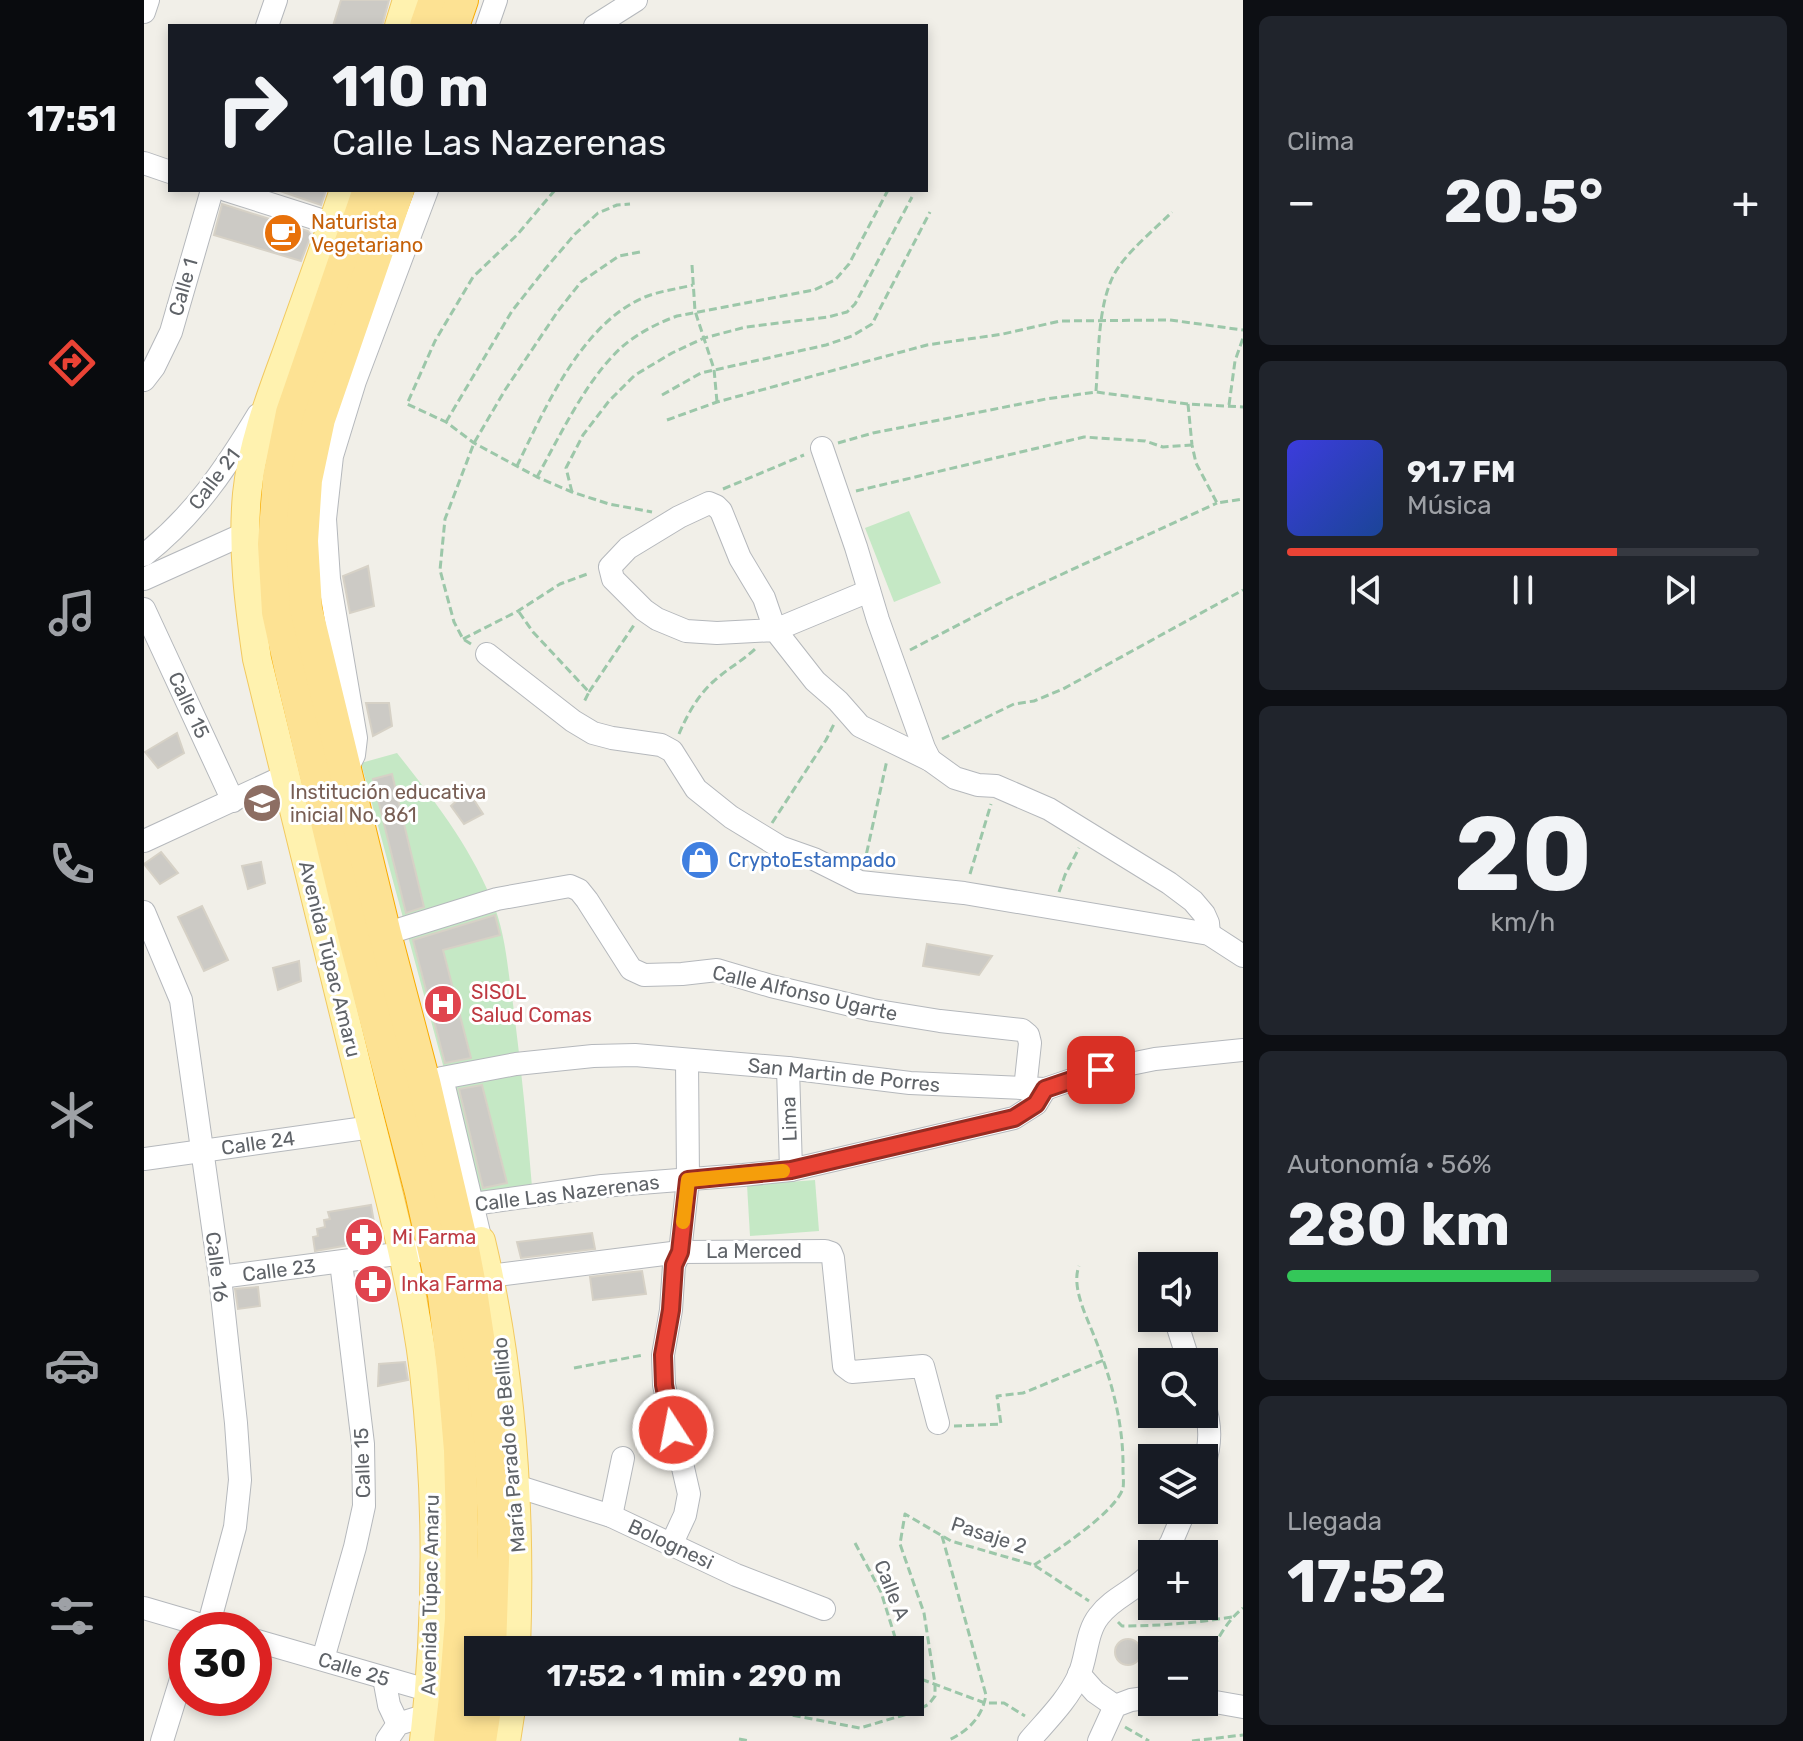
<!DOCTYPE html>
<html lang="es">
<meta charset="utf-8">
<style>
body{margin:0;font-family:Rubik,sans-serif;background:#20242c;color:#f1f3f6;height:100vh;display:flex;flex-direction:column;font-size:30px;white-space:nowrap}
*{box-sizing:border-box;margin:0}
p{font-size:26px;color:#9ea1a6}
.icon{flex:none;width:44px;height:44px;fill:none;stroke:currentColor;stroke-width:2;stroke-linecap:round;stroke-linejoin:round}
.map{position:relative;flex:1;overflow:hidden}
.side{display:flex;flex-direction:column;gap:16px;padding:16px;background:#0d0f14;width:560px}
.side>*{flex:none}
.hud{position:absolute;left:24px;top:24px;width:760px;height:168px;border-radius:0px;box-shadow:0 4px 12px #0003;background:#171b24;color:#f1f3f6;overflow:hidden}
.controls{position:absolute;left:994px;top:1252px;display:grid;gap:16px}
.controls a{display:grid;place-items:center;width:80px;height:80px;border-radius:0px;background:#171b24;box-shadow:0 4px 12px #0003;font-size:40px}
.speed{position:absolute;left:24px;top:1612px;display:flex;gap:16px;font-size:40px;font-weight:700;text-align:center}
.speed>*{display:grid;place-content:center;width:104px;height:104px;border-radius:50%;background:#171b24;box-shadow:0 4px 12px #0003;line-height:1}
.speed .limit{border:12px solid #d22;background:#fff;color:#111}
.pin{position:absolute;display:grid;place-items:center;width:68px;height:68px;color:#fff;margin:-34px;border-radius:16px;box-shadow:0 4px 12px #0006}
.me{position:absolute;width:88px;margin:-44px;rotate:349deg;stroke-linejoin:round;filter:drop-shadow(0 0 6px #0008)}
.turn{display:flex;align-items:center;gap:28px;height:168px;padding:0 32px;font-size:36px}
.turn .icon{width:104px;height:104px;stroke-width:2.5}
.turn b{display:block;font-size:56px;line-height:68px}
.big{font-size:60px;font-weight:700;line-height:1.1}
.side .widget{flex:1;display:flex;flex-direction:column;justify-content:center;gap:12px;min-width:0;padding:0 28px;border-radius:12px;background:#20242c}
.side .dial{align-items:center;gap:0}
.dial b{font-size:104px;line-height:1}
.song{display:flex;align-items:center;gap:24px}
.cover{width:96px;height:96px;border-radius:12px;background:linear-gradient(135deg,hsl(240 70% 55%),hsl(220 70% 35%))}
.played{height:8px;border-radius:4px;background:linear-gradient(90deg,#ea4335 70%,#363941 70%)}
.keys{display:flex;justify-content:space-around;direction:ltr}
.heat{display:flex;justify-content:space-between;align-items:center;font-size:44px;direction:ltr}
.charge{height:12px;border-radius:6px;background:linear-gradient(90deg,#34c759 56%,#363941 0)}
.trip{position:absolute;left:320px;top:1636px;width:460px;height:80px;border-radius:0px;background:#171b24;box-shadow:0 4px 12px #0003;font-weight:700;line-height:80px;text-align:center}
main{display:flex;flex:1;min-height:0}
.menu{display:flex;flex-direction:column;width:144px;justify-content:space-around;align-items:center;background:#090b0e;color:#9ea1a6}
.menu .icon{width:56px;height:56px}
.menu .active{color:#ea4335}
.menu b{font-size:36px;color:#f1f3f6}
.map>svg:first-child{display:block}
.green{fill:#c5e8c5}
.building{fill:#cccac5;stroke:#d6d1c6;stroke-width:2}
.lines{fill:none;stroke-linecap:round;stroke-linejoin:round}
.minor-casing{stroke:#b5b8bc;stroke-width:24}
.major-casing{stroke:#f2c960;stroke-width:30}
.highway-casing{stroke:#f9ab00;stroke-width:34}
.path{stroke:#9cc7a9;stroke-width:3;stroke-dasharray:8 4;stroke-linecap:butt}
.minor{stroke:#fff;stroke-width:22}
.major{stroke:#fff2af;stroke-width:28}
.highway{stroke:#fde293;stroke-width:32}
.route-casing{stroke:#982c22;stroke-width:20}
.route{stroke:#ea4335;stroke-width:14}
.slow{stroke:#f59e0b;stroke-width:14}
.labels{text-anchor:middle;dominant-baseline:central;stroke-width:6;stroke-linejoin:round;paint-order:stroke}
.food-label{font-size:20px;fill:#c56008;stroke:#fff;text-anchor:start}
.street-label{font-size:20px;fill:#5f6368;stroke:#fff}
.education-label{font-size:20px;fill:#785e54;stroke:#fff;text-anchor:start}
.shop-label{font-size:20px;fill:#366cbe;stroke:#fff;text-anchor:start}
.health-label{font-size:20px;fill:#be3a42;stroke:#fff;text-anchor:start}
</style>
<main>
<nav class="menu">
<b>17:51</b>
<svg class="icon active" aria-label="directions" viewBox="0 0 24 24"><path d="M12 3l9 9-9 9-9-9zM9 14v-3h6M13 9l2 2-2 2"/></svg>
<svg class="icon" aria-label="music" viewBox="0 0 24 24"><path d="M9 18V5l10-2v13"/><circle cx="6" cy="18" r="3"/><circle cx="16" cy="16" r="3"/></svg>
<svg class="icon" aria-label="phone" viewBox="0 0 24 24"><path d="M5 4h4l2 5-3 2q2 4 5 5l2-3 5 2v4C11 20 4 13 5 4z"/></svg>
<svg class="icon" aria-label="climate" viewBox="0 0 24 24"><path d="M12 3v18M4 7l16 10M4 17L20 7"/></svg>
<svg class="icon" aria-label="car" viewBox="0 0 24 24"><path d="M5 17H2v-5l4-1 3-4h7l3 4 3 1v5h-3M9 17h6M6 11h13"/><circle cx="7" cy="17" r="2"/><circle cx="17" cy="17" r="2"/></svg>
<svg class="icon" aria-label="filters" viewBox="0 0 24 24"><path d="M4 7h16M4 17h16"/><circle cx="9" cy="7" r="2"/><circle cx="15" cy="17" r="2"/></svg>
</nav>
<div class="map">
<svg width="1099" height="1741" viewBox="0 0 1099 1741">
<rect width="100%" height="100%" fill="#f1efe8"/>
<g class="green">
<polygon points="765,511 797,583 750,602 721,528"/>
<path d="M253,753C291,801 329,850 351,908C362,938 364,972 369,1004C377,1065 383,1126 388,1187L334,1194L217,763Z"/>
<polygon points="671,1180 675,1231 606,1236 603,1185"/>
</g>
<g class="building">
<polygon points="197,0 245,0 238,26 189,26"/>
<polygon points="133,190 182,190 177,205"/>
<polygon points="78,204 164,231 167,235 157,261 70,235"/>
<polygon points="224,566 230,606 206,613 199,576"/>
<polygon points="222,703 245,703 248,726 229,736"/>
<polygon points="33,733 40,753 14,768 1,752"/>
<polygon points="248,774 280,907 262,913 229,779"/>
<polygon points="324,791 339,814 320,824 307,806"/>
<polygon points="555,846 572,859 558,874 541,861"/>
<polygon points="17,852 34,873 16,884 0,864"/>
<polygon points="117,862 121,883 104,889 98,866"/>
<polygon points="58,906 84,960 60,971 34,917"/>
<polygon points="351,915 356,935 299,950 327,1058 301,1063 269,940"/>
<polygon points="783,944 848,956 835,975 779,966"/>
<polygon points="155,961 157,981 134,990 129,968"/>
<polygon points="338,1085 363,1183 339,1188 315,1089"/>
<polygon points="227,1205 233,1240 171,1251 169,1237 174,1236 173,1229 181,1227 180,1220 186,1219 184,1212"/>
<polygon points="448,1233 451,1249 377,1258 373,1242"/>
<polygon points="498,1271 502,1294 449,1300 446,1277"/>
<polygon points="237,1272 239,1288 215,1291 213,1276"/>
<polygon points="114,1287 116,1306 94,1309 91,1289"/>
<polygon points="261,1362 264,1380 234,1386 235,1364"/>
<circle cx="984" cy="1652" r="13"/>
</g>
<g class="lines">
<g class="minor-casing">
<g id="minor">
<polyline points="0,12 4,0"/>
<polyline points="123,26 132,0"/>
<polyline points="343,26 352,0"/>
<polyline points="451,26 492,0"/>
<polyline points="0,163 26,172"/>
<polyline points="82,190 189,224"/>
<polyline points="0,380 10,367 27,332 68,190"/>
<polyline points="678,448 712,547 734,620 780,748 786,760"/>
<path d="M0,555C50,516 82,468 114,415"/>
<polyline points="0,579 100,534"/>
<polyline points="725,591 631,630 573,633 542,631 513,619 500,610 469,579 466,567 484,548 535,517 565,503 572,506 577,511 596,558 620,598 631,630 671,681 694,701 716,726 786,760 811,778 834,785 852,786 905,809 1025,883 1049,901 1060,914 1064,923 1065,934"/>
<polyline points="0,609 89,801"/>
<polyline points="343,654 429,721 449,733 468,738 517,745 528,751 552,789 587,817 636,847 670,859 716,882 820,893 1065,934 1099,956"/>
<polyline points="202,771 210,755 212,738 185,579 181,519 188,456 211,381 283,190"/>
<polyline points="0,841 141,776"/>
<polyline points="0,912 37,1000 76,1277 92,1423 96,1480 91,1527 64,1627"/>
<polyline points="241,934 353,899 426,886 435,890 443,900 487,969 500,975 538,974 573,970 627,986 728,1010 796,1021 878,1030 884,1035 886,1043 881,1089"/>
<polyline points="644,1068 647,1170"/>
<polyline points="0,1159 228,1127"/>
<polyline points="315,1206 458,1186 599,1175 647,1170 870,1118 892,1104 901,1089"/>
<polyline points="76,1277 291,1249 337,1241 298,1078 372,1064 449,1056 491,1055 644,1068 766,1083 901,1089 957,1070 1011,1059 1099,1050"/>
<polyline points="330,1278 536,1252 681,1251 687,1253 689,1258 700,1366 708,1372 779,1366 794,1423"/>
<polyline points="1031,1318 1045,1362"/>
<path d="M1060,1404C1067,1426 1067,1443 1060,1465"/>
<polyline points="372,1486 467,1516 592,1575 680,1609"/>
<polyline points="467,1516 479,1458"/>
<polyline points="528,1543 541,1515 545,1494 520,1385 519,1355 527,1310 530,1265 536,1252 544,1180 543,1060"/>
<polyline points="1020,1554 1027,1543 1041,1510"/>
<polyline points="0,1608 75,1630"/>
<polyline points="110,1640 297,1694"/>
<polyline points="179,1659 211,1547 220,1506 219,1444 197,1262"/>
<polyline points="935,1674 951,1692 971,1706"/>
<polyline points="240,1678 245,1705 254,1724"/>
<polyline points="1060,1700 1099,1707"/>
<polyline points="243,1740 254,1724 283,1715"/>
<polyline points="18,1741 42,1663"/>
<path d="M885,1741C902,1721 924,1700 935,1675C943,1657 942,1632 955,1616C969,1597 993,1590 1008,1572"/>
<polyline points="955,1741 971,1706 987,1700 1008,1697"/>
</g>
</g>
<g class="major-casing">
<g id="major">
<polyline points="255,26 263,0"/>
<path d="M200,190C182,244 162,298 143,352C126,398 108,445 103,494C98,549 105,604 113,659C147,800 182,941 217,1083C240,1178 268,1274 280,1372C294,1494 294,1619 280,1741"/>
<path d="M337,1241C369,1375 377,1513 372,1650"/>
<polyline points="362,1741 368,1702"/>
</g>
</g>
<g class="highway-casing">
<g id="highway">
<polyline points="282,26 291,0"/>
<polyline points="309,26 318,0"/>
<polyline points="225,190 148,413 135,478 130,544 134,612 147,671 212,943 277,1192 300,1295 309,1369 316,1450 318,1527 317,1619 311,1697 306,1741"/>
<polyline points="254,190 175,419 162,480 158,541 162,609 241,934 280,1082 318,1244 327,1291 339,1370 347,1449 350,1530 346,1650"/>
<polyline points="336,1741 342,1702"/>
</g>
</g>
<g class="path">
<polyline points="411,190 373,235 329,277 291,341 263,404 302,422 330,443 393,477 428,492 465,504 508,512"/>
<polyline points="548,265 551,311 570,369 573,402"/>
<path d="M952,391C955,353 953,295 976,265C989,247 1012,228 1028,212"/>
<polyline points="518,395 557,373 682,345 708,336 728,324 786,212"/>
<polyline points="1044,404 1048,445 1052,463 1073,503 1099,499"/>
<polyline points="1085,405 1091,361 1099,338"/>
<polyline points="523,420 573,402 783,345 859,334 916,321 1026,320 1099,330"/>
<polyline points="302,422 368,311 402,268 431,234 454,213 473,205 486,204"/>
<polyline points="694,443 729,433 902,399 952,392 1044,404 1099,407"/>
<path d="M373,466C401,408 438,323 501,297C516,291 533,289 549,285"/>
<path d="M393,477C417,434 448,367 488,339C502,329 517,322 533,316L670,290L691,280L705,264L744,190"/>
<polyline points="579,489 660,455"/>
<polyline points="712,491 940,437 1001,441 1019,447 1048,445"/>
<polyline points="428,492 422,468 439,435 465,401 491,375 528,353 560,338 602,327 684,317 703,312 711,304 768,197"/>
<polyline points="375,612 389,632 445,692 439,704"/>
<polyline points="319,639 374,611 416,584 446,573"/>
<polyline points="327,644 319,639 310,622 296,570 301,519 330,443 361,390 414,311 437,282 475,256 496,252"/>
<polyline points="766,650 864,599 1073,503"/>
<polyline points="445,692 490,625"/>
<path d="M535,734C543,715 554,695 570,681C583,669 597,662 611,649"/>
<polyline points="798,739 870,704 890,701 919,689 1099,590"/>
<polyline points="628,823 682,740 690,724"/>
<polyline points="720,865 743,760"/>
<polyline points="826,874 847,804"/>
<polyline points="915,892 921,875 935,848"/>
<polyline points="430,1368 499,1355"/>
<polyline points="810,1426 857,1424 853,1396 879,1393 960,1360"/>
<path d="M798,1536L842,1695C838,1718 824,1731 803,1741"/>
<polyline points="711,1543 737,1592 755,1650"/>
<path d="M890,1565C912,1551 972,1512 979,1488C980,1483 979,1475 979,1470C980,1420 965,1371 946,1326C939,1309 928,1284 935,1266"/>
<path d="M974,1622L978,1626C1015,1626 1051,1623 1088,1617"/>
<path d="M1060,1669C1069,1647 1080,1623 1099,1608"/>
<polyline points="766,1675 841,1703 860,1703 881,1716"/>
<polyline points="578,1702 716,1728 770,1712 785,1704 791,1696 791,1684 780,1613 756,1544 761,1514 807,1541 890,1565 945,1601"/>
<polyline points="981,1727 1005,1741"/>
<polyline points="595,1739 605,1741"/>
<polyline points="1048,1741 1099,1735"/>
</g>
<use href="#minor" class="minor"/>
<use href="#major" class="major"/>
<use href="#highway" class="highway"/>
</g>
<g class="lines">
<g class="route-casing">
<polyline id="route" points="529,1430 520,1385 519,1355 527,1310 530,1265 536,1252 544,1180 647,1170 870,1118 892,1104 901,1089 957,1070"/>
</g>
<use href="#route" class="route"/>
<polyline class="slow" points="539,1222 544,1180 639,1171"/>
</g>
<defs>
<g id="cafe-disc" transform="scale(2)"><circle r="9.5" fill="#e8710a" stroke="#fff"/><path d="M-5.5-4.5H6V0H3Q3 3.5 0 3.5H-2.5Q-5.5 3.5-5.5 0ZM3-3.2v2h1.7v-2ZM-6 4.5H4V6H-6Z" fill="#fff"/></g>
<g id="school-disc" transform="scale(2)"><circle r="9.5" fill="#8d6e63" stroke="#fff"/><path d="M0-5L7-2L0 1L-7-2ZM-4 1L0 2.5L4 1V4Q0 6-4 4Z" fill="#fff"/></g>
<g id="shop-disc" transform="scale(2)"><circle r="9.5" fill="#3f7fe0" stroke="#fff"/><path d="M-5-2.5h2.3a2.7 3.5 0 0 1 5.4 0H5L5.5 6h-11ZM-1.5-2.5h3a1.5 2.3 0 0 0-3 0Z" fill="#fff"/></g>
<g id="hospital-disc" transform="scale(2)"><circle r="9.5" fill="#e0444e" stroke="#fff"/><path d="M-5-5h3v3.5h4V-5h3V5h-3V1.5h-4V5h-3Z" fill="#fff"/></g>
<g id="pharmacy-disc" transform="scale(2)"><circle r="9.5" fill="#e0444e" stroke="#fff"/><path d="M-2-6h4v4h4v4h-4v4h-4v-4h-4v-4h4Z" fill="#fff"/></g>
</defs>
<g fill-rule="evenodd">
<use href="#cafe-disc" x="139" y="233"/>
<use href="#school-disc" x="118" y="803"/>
<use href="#shop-disc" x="556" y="860"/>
<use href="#hospital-disc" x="299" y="1004"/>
<use href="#pharmacy-disc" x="220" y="1237"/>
<use href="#pharmacy-disc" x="229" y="1284"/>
</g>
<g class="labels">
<g class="food-label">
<text x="167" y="222">Naturista<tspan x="167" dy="23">Vegetariano</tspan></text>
</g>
<g class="street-label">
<text transform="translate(39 287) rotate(-74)">Calle 1</text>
<text transform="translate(70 479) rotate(-53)">Calle 21</text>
<text transform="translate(45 705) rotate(65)">Calle 15</text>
<text transform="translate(186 959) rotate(76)">Avenida Túpac Amaru</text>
<text transform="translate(661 993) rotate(13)">Calle Alfonso Ugarte</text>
<text transform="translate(700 1075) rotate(6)">San Martin de Porres</text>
<text transform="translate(645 1119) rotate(-92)">Lima</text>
<text transform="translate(114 1143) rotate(-8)">Calle 24</text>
<text transform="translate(423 1193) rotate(-7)">Calle Las Nazerenas</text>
<text x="610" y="1251">La Merced</text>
<text transform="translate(73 1267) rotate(83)">Calle 16</text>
<text transform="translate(135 1270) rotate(-7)">Calle 23</text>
<text transform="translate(365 1445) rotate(-95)">María Parado de Bellido</text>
<text transform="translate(218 1463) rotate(-92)">Calle 15</text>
<text transform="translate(845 1535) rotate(18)">Pasaje 2</text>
<text transform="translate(527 1544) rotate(25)">Bolognesi</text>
<text transform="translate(748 1590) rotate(68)">Calle A</text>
<text transform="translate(286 1595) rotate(-89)">Avenida Túpac Amaru</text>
<text transform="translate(210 1669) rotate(17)">Calle 25</text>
</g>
<g class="education-label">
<text x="146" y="792">Institución educativa<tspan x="146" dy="23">inicial No. 861</tspan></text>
</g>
<g class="shop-label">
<text x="584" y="860">CryptoEstampado</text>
</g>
<g class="health-label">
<text x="327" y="992">SISOL<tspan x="327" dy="23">Salud Comas</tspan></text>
<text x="248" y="1237">Mi Farma</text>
<text x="257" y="1284">Inka Farma</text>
</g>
</g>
</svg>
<div class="controls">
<a><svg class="icon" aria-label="sound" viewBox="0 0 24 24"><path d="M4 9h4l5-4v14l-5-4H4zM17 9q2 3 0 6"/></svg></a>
<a><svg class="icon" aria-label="search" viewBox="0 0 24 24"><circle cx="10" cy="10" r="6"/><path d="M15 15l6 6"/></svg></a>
<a><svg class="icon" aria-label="layers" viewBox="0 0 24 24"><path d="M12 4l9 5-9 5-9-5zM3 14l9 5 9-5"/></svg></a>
<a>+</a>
<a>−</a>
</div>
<div class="speed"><div class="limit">30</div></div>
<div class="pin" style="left:957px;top:1070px;background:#d93025"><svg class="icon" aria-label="arrive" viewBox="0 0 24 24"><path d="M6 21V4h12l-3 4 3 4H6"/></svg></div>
<svg class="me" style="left:529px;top:1430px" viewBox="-20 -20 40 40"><circle r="17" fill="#ea4335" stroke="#fff" stroke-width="3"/><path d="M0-11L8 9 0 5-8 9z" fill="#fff"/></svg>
<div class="trip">17:52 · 1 min · 290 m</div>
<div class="hud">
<div class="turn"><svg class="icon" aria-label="right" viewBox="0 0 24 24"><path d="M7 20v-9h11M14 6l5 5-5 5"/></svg><div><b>110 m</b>Calle Las Nazerenas</div></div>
</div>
</div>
<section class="side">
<div class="widget"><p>Clima</p>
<div class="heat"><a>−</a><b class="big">20.5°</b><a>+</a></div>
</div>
<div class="widget">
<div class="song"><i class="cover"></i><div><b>91.7 FM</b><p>Música</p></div></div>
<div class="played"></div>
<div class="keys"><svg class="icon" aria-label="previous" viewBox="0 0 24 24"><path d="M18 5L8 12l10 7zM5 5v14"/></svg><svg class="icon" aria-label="pause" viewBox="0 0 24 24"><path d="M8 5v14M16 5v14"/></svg><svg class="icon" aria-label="next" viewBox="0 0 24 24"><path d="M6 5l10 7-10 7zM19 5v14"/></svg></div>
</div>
<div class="widget dial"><b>20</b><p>km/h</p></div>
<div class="widget"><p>Autonomía · 56%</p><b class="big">280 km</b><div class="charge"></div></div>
<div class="widget"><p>Llegada</p><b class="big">17:52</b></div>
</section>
</main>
